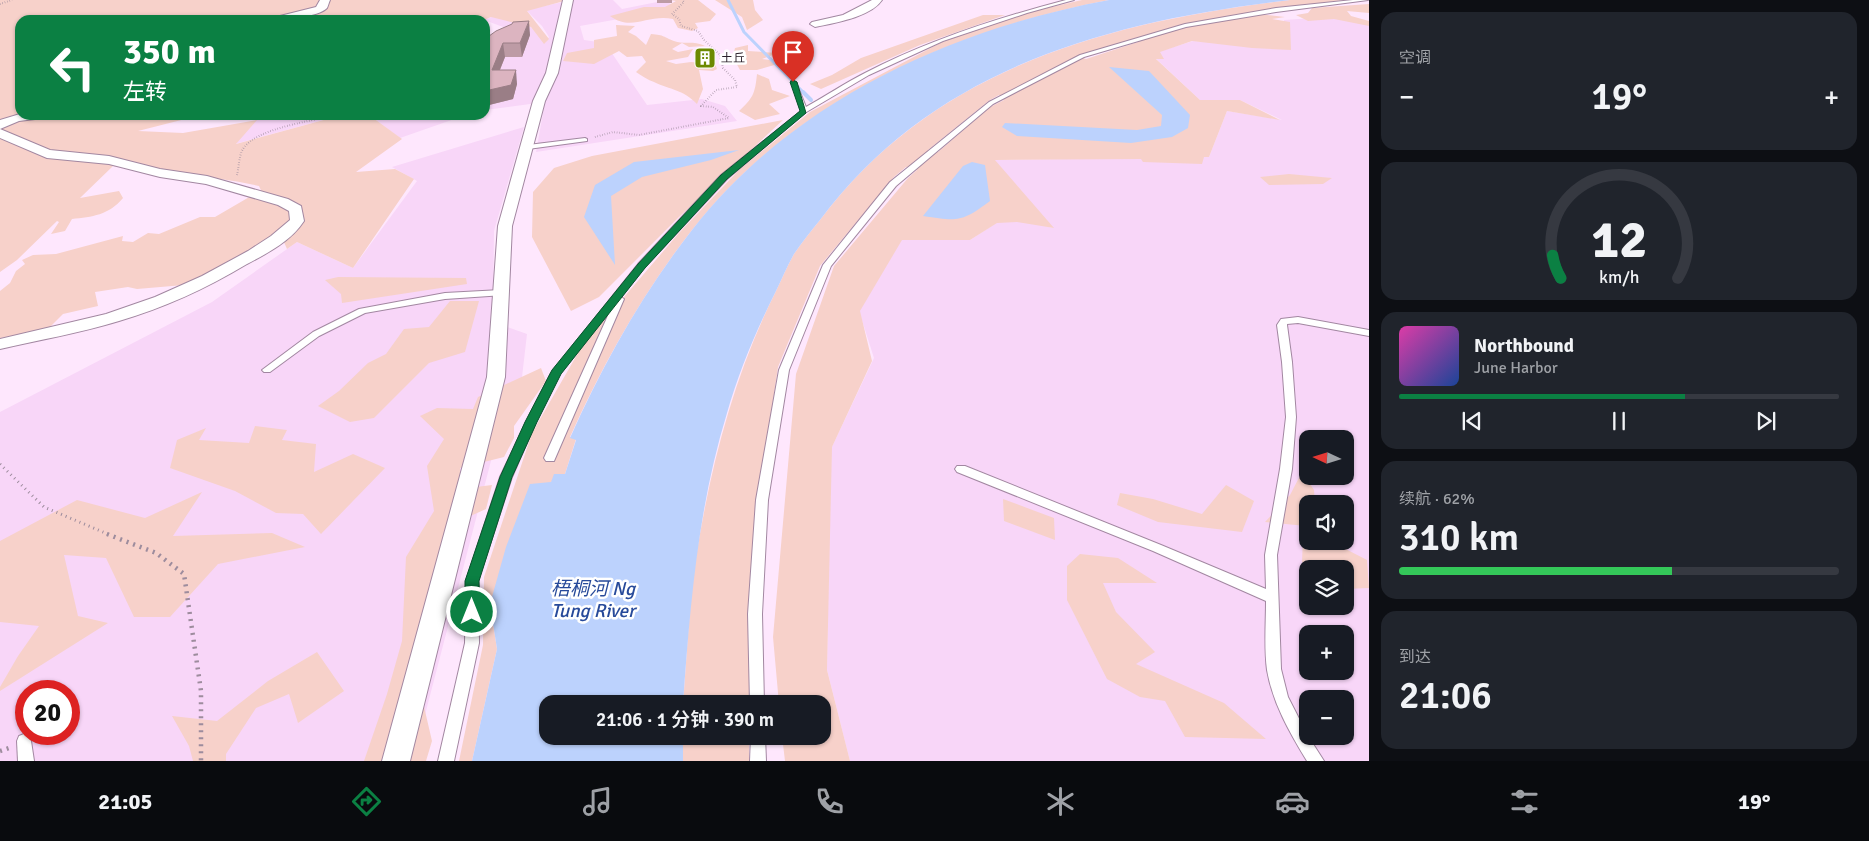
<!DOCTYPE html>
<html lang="zh">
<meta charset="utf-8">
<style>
body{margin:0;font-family:Signika,"Noto Sans SC",sans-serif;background:#20242c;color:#f1f3f6;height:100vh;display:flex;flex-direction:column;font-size:19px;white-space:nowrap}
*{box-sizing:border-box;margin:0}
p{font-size:16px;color:#9ea1a6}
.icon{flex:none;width:28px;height:28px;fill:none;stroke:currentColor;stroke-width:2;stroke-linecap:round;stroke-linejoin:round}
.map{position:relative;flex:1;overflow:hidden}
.drawer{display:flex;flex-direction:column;gap:12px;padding:12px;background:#0d0f14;width:500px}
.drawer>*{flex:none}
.top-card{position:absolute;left:15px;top:15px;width:475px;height:105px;border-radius:15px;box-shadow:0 1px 4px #0004;background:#0b8043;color:#fff;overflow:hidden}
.needle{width:32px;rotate:274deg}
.controls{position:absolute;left:1299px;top:430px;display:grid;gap:10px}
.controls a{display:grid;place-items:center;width:55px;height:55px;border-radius:10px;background:#171b24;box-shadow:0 1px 4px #0004;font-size:25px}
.speed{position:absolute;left:15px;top:680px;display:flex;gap:10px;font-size:25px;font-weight:700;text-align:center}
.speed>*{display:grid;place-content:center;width:65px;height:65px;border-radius:50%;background:#171b24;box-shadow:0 1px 4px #0004;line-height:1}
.speed .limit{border:8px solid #d22;background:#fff;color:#111}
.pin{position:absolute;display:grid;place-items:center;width:42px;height:42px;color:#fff;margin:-51px -21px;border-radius:50% 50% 50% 0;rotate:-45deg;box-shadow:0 0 5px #0007}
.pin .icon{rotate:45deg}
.me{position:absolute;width:55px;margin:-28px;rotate:0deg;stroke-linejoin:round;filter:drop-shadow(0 0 4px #0008)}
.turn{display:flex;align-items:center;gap:18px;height:105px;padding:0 25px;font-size:22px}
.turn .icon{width:65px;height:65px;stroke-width:2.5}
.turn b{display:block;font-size:35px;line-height:42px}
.big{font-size:38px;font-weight:600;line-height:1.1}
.drawer .tile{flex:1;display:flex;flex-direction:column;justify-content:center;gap:8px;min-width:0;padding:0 18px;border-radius:15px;background:#20242c}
.drawer .dial{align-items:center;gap:0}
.dial svg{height:130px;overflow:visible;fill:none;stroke:#363941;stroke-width:7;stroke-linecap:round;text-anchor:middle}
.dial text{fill:#f1f3f6;stroke:none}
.song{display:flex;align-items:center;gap:15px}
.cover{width:60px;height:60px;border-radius:8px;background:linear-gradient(135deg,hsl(320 70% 55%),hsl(220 70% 35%))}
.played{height:5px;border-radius:2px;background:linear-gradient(90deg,#0b8043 65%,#363941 65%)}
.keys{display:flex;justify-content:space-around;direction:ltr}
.heat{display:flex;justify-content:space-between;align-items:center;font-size:28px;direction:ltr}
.charge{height:8px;border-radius:4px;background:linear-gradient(90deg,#34c759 62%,#363941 0)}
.trip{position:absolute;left:539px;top:695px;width:292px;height:50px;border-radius:15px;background:#171b24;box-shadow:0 1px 4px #0004;font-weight:600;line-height:50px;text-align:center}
.tabs{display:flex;height:80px;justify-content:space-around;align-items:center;background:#090b0e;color:#9ea1a6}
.tabs .icon{width:35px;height:35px}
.tabs .on{color:#0b8043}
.tabs b{font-size:22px;color:#f1f3f6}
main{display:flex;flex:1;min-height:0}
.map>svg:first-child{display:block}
.built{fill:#f8d6f8;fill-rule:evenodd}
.green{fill:#f7d1ca;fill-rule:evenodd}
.water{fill:#bcd2fd}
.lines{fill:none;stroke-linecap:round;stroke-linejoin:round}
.stream-far1{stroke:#bcd2fd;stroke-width:3}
.stream{stroke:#bcd2fd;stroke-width:4}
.service-casing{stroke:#a287a1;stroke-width:2}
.minor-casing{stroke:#a287a1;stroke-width:2}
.path-far2{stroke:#9d8c9d;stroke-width:2;stroke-dasharray:0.5 2;stroke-linecap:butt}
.path-far1{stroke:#9d8c9d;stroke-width:3;stroke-dasharray:1 4;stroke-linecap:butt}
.path{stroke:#9d8c9d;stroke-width:4.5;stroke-dasharray:2 5;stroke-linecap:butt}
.service{fill:#fff;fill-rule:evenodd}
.minor{fill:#fff;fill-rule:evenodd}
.wall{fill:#bd9ba5}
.shaded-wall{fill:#9a7e86}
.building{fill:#dcb4c0;stroke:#9a7e86}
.route{fill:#0b8043;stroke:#07532c}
.labels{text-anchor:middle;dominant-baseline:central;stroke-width:5;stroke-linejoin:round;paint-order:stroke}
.far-poi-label{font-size:12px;fill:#2a202a;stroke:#fff;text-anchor:start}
.near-water-label{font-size:19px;font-style:italic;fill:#274a9a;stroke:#fff}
</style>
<main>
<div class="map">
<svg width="1369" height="761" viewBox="0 0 1369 761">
<rect width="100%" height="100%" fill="#fee7fd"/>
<g class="built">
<polygon points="572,0 613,0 622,9 667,0 674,9 580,26 584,40 605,43 647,105 702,99 725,106 737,121 536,152 545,102 485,110 485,45 506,28 484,20 494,16 531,27 545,43 549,37 542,26 526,10"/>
<path d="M1344,16L1369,24V761H850L827,670L830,451L874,358L859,311L902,239L970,240L1007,216L1053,228L994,160L1209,157L1227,111L1282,120L1240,100H1200L1151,54L1193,41L1288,48L1284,20ZM1308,439H1345V476H1308ZM1308,504H1345V541H1308ZM1308,569H1345V606H1308ZM1308,634H1345V671H1308ZM1308,699H1345V736H1308Z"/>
<polygon points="261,115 342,115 235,144"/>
<polygon points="369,115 466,115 400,138"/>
<path d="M524,127L494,231L493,322L527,334L519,403L498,434L413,761H0V412L212,302L297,242L353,268L417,181L392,167ZM26,691H69V734H26Z"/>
</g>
<g class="green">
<path d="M0,0H568L527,11L549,39L544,44L531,27L491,17L484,20H279L264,17L259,20H20V115H201L138,131L183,133L257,120L236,144L342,115H369L402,139L356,172L395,169L414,179L353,268L297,242L287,249L280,233L243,257L184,285L137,289L128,287L95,292L98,306L63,314L47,330L0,338V291L10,283L16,271L25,264L22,260L33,255L56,254L123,236L122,241L133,242L148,233L159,234L200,217H215L251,196L265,199L259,186C211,175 162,174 113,166L80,198L119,191L123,198C109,215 92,217 72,219L65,231L51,234L59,222L57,221L17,260L0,272Z"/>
<path d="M670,0H698L716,14L710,21L695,23L698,28L692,31L678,28L673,19C647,14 632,32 610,16L644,7H665L676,1Z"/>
<polygon points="715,0 753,0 755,10 763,20 747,30 742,17"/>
<path d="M1082,0H1109C952,30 793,101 692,230C642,294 603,364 570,437L576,439L565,474L551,482L490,604L497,649L472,761H459L483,645L484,577L532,433L582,346L679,233L739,170L810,112L942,42L1030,12Z"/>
<path d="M1290,0H1344L1249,13L1285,17L1272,19L1290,22L1291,50L1252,48L1192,41L1160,52L1164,59H1156L1200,100H1240L1280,120L1227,111L1209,157H1204L1202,164L1143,162L1141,159L995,160L1054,228L1017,222L997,223L970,240H902L860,311L872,361L832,447L827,670L850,761H785L782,736H822V704H779L773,637L796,374L834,266L908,178L917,170L906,167L894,177L820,266L778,367L760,489L751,600L750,704H683C687,655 689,605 696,557C711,465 734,375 776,291C782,279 787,266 794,254C802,242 811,231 820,220C934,67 1109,22 1290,0ZM1139,38L1138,42L1086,59L1078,56ZM999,95L1004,100L990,107L938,152L928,150L990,100Z"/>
<polygon points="1369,4 1369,13 1347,11 1351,16 1369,21 1369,26 1334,19 1308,21 1296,15 1308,13 1312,8"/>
<polygon points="983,15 1005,15 920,45 821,89 810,84 832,75 861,58"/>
<path d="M616,25L635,26L628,32L636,36L646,45L651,34C665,35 663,37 674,41C685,45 693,40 705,46L689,47L682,43L672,49L678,52L693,49L688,57L666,61L676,64L691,62L715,64L717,69L713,71L699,70L703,89L697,104C682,89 671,90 654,82C648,80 642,76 636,72L646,62L642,56L627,57L619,51L594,64L563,61L567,53L594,48V40L617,36Z"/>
<polygon points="748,45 748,51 778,53 762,59 785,62 757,70 740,70 733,57 735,48"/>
<path d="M757,74L769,79L772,90L790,96L769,104L780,114L755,120L739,111C753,98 755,94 757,74Z"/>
<polygon points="783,120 679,217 599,297 571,311 532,237 533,192 554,168 592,156"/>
<polygon points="1289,174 1332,178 1323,184 1269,185 1260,177"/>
<polygon points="338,277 466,278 467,284 342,303 341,294 325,280"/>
<polygon points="450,301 479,301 465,352 429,363 374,418 350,422 318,406 339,391 368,363 386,354 404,329 429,327"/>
<polygon points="541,368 546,381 514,426 514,438 504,457 460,468 460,489 492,485 486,509 466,518 422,698 432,741 426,761 364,761 387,694 402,641 406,557 434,511 427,466 444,439 420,416 437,408 473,409 478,397"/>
<polygon points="255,426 287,430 282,440 316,444 314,472 353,454 385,468 321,534 303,514 276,513 235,491 170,468 177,440 206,428 199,440 249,443"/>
<polygon points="1302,472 1314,490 1315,504 1308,504 1307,524 1306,526 1265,522 1290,495"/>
<polygon points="1226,485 1254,501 1242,532 1158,522 1117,505 1120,493 1153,499 1202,514"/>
<polygon points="202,492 173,536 272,533 305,547 218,564 170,617 134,617 106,558 64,555 78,616 108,623 0,691 0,687 18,656 39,626 0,622 0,541 77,500 145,518"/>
<polygon points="1003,499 1054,518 1055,540 1004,521"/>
<polygon points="1303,538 1307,538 1308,541 1330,541 1367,560 1369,588 1345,589 1345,569 1312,569 1302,562"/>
<polygon points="1080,554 1118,558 1157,583 1103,583 1116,612 1155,652 1136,664 1224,703 1266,739 1185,737 1165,701 1140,697 1107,679 1067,600 1067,566"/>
<polygon points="317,652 344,691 298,723 289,694 256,708 226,754 226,761 193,761 189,746 172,716 217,721 268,681"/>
<rect x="683" y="736" width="66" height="25"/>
</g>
<g class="water">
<path d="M1109,0H1290C1110,21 934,67 820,220C811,231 802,242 794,254C787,266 782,279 776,291C756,331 739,371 727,413C698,507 690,606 683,704H548V736H683V761H472L497,649L490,604L506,547L530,484L551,482L554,474H565L576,440L570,438C603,364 642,294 692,230C792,101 952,29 1109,0Z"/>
<polygon points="1109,67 1149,71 1190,115 1188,128 1172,137 1131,143 1017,136 1002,127 1005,123 1137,130 1161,126 1162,115"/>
<polygon points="739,150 711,160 642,177 611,196 615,265 584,217 595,185 634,162"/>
<path d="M972,162L985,165L990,201C961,223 957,221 923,216L963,166Z"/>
</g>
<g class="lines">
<polyline class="stream-far1" points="728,0 744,32 804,93"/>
<polyline class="stream" points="803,92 811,100"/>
<g class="service-casing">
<g id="service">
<path d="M1066,0H1074L1027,13L943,41L869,75L803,114L727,179L644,268L621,297L624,299L554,461H546L544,458L610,311L560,374L536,422L512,477L478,581L479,643L454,761H438L465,643L466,581L500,477L526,422L551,373L638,264L721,175L801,111L791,81L796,82L806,107C826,96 845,83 865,73C929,40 997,18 1066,0Z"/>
<polygon points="1353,0 1368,0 1276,12 1186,27 1084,57 993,104 896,186 831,266 789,370 768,500 762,614 764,704 750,704 748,614 756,500 779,370 823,265 890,182 989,102 1080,55 1185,24 1276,8"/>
<polygon points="585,138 587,139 587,141 528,149 525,147 528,145"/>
<polygon points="501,290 505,293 504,295 445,299 365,313 319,336 270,372 264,372 262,370 313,332 359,309 445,293"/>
<path d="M1298,317L1369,330V336L1298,323L1287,324V325L1292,362L1296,417L1292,469L1277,555L1281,669L1288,697L1308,736L1324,761H1307C1290,733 1273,704 1267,670C1264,648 1266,623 1266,601L1153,551L957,472L955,469L957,466H965L1161,545L1266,589L1265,555L1280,469L1286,417L1282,362L1277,325L1281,319Z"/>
<polygon points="24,734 29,736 31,741 34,761 18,761 17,741 19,736"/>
<polygon points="751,736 765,736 766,761 750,761"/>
</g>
</g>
<g class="minor-casing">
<g id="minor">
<path d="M320,0H330C329,2 328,6 327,8C319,17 282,20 270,20L272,18L316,7Z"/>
<polygon points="563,0 573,0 558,73 545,101 512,226 505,377 410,761 382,761 487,377 498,226 533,101 546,73"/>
<path d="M872,0H882C871,17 834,23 815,27L810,24L812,22L843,15Z"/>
<polygon points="20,114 20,115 45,115 43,118 19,121 0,129 0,120"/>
<path d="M0,129L50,150L109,156L160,169L207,176L288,199L301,206L304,221C291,241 268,253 247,264C207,288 164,308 119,321C80,333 39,340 0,349V339L106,314L155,297L202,276L248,251L271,236L290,220L289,211L278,205L206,184L160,177L109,164L47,158L0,138Z"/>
</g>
</g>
<g class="path-far2">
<polyline points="0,4 12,0"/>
<polyline points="595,137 613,132 639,135 729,118 713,107 701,106 716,90 737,87 735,80 723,68 720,55 704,40 698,31 681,26 679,19 672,14 684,2 682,0"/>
<path d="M237,175C239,167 239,155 243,149C256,128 310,122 333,115"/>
</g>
<polyline class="path-far1" points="0,464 44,507 110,535"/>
<g class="path">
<polyline points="107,534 156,553 184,574 201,691 201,761"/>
<polyline points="0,751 9,748"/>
</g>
<use href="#service" class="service"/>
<use href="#minor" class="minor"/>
</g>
<g class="wall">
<rect x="657" y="0" width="15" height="3"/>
<polygon points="496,31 530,35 522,57 505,57 500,70 517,84 513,99 485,106"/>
<polygon points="711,51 710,61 698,60 698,56"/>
</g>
<g class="shaded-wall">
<polygon points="529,21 530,35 522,57 520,43"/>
<polygon points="503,43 505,57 494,84 492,70"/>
<polygon points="516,70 517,84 513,99 485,106 485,91"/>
</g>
<g class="building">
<polygon points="529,21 520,43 503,43 492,70 516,70 511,85 485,91 485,39 496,31 512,24 513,22"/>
<polygon points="700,50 711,51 710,56 698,56"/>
</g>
<polygon class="route" points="793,80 797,82 806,113 727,179 645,268 561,374 537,422 512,477 479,581 480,612 477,616 472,618 467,616 465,612 465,581 500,477 525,422 552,370 638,264 721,175 800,111 790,82"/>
<defs>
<g id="building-square" transform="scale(1.125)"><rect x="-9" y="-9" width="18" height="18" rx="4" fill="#6c8900" stroke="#fff"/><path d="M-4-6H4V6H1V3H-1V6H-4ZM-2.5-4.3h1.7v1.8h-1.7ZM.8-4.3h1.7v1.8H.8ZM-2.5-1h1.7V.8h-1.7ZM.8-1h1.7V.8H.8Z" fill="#fff"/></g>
</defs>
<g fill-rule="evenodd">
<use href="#building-square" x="705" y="58"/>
</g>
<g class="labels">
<g class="far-poi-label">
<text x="721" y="58">土丘</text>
</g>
<g class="near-water-label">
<text x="593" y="589">梧桐河 Ng<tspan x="593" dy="22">Tung River</tspan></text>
</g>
</g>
</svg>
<div class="controls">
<a><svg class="needle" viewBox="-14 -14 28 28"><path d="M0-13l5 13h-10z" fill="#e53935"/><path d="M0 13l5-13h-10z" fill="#9ea1a6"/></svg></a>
<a><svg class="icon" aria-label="sound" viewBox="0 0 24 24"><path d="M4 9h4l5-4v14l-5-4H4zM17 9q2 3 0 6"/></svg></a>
<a><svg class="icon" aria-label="layers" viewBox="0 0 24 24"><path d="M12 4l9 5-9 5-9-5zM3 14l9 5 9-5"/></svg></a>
<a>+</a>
<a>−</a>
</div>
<div class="speed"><div class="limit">20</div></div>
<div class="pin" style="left:793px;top:82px;background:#d93025"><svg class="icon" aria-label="arrive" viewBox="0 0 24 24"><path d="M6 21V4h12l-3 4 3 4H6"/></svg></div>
<svg class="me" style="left:472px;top:612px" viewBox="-20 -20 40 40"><circle r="17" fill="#0b8043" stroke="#fff" stroke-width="3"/><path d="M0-11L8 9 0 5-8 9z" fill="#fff"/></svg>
<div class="trip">21:06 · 1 分钟 · 390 m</div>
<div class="top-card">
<div class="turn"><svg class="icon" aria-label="left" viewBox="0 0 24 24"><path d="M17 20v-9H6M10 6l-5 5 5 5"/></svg><div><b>350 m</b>左转</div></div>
</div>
</div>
<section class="drawer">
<div class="tile"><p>空调</p>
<div class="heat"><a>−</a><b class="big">19°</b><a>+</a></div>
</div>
<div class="tile dial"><svg viewBox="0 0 100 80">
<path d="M14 69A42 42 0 1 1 86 69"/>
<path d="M14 69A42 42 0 0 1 9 55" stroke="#0b8043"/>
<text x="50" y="56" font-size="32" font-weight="700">12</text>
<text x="50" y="72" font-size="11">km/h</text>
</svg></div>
<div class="tile">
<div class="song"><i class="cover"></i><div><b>Northbound</b><p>June Harbor</p></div></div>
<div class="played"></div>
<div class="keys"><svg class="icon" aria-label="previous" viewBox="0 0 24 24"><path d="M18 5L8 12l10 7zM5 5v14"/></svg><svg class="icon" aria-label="pause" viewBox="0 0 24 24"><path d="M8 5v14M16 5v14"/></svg><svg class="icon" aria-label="next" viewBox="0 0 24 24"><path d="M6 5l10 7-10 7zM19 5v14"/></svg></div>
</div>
<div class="tile"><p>续航 · 62%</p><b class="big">310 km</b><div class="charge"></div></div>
<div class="tile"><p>到达</p><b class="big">21:06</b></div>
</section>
</main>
<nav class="tabs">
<b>21:05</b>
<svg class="icon on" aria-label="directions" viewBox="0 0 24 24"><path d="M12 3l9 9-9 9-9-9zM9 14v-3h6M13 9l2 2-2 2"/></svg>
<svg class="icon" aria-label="music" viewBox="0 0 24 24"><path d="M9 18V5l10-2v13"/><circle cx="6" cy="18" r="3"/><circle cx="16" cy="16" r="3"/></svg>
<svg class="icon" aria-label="phone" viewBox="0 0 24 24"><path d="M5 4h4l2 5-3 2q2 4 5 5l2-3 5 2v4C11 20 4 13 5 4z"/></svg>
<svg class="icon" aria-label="climate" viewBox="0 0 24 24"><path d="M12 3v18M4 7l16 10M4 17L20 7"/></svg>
<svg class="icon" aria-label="car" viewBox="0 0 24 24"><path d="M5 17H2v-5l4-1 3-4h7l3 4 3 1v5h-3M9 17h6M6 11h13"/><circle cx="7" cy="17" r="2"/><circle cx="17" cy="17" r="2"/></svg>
<svg class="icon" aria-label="filters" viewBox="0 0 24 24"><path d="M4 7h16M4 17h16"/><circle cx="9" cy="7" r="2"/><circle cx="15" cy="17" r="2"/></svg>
<b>19°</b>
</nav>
